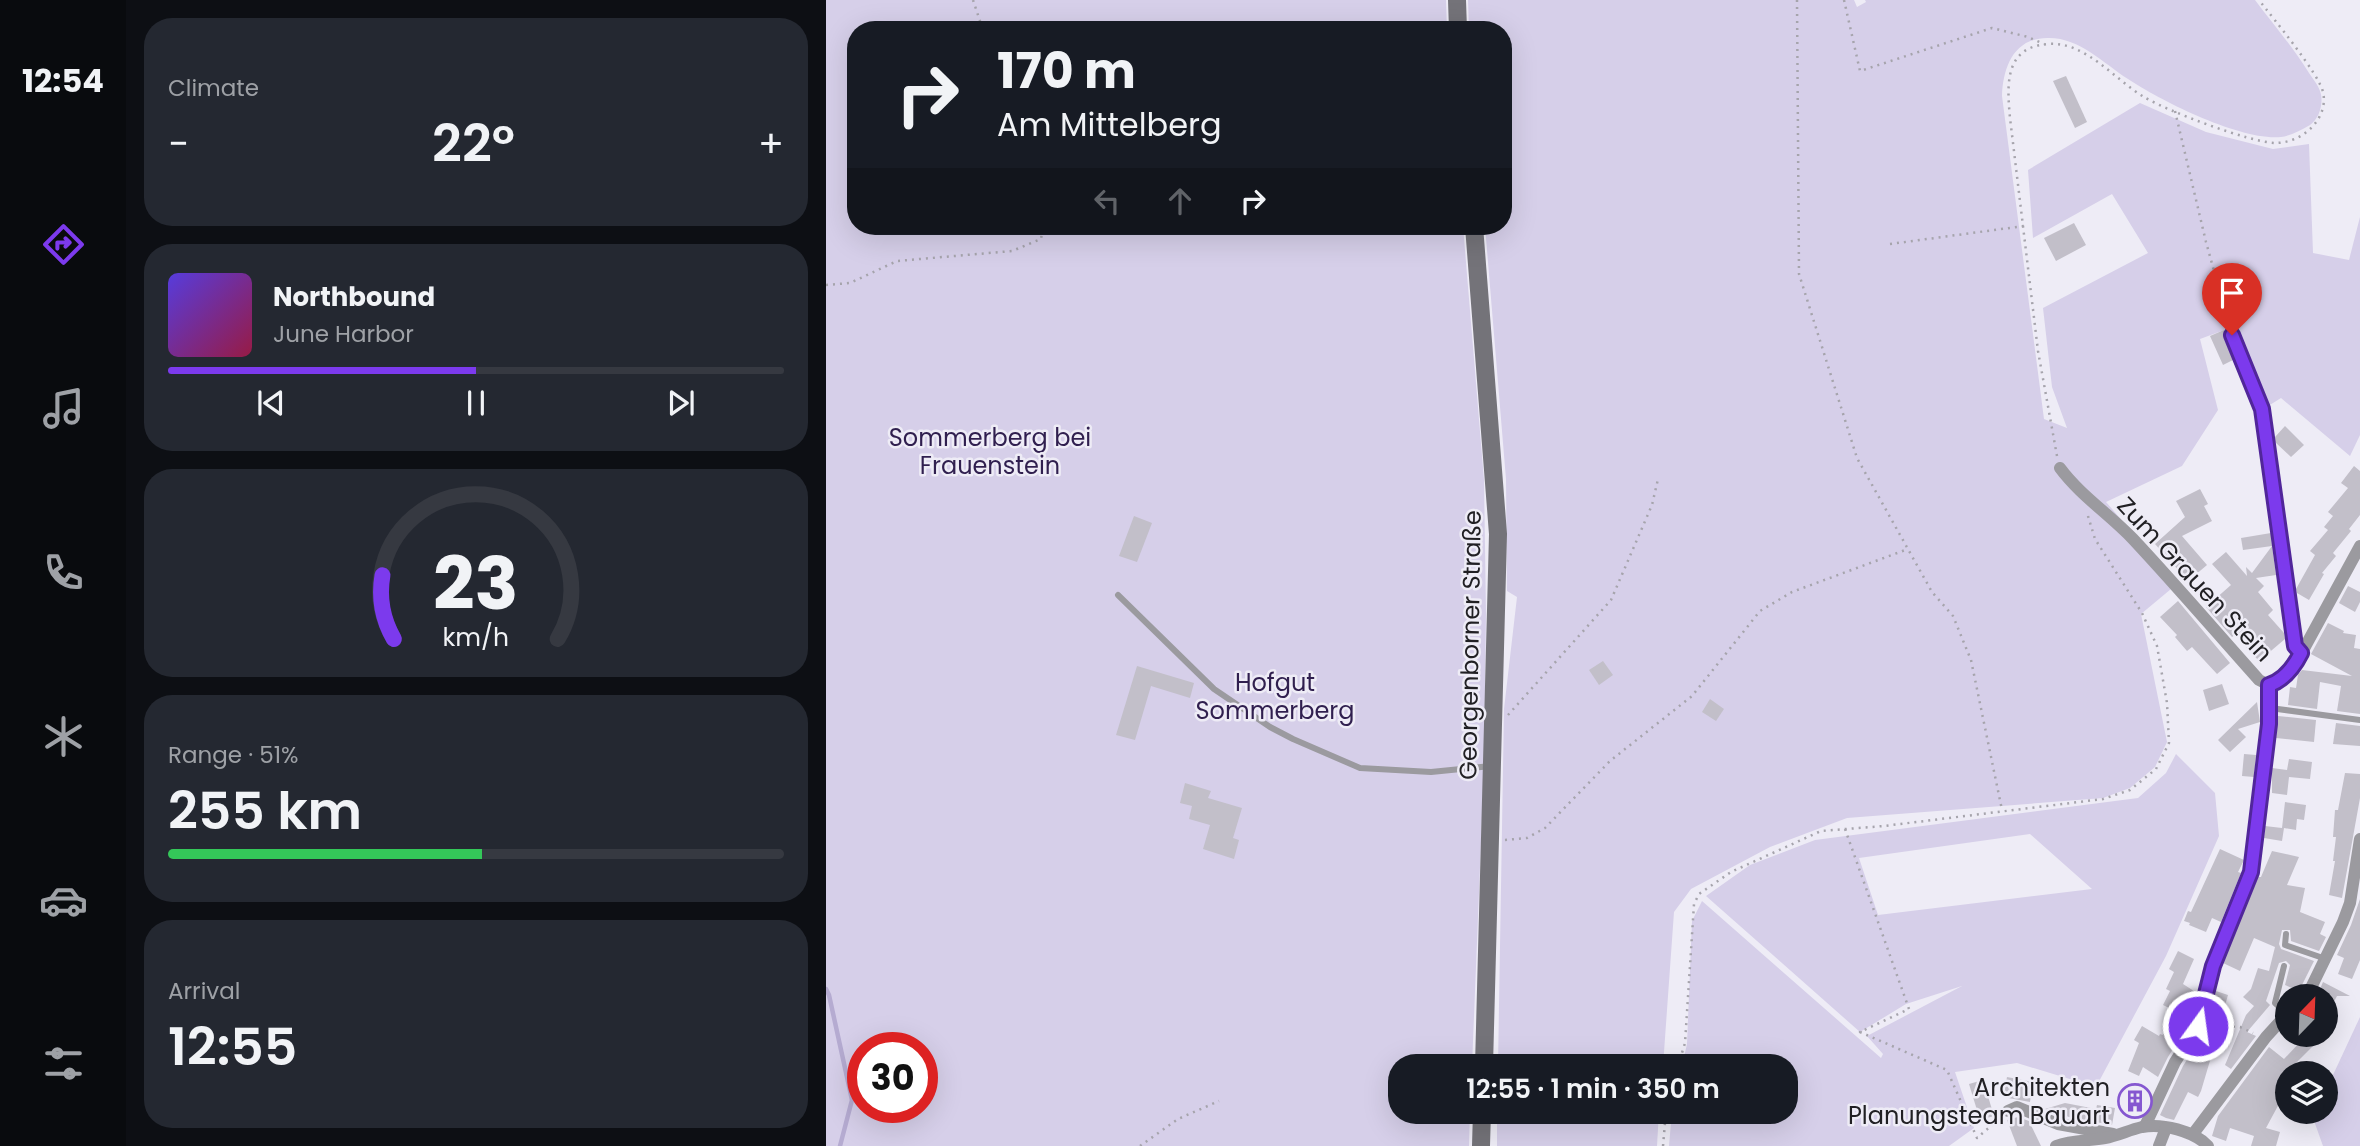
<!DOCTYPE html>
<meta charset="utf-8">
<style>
body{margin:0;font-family:Poppins,sans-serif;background:#242831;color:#f1f3f6;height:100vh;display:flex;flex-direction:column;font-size:26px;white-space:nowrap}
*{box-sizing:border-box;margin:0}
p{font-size:23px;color:#9ea1a6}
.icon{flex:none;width:38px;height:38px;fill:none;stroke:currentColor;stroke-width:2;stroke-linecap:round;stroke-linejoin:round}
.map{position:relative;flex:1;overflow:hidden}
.side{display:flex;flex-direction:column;gap:18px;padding:18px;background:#0d0f14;width:700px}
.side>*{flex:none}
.guide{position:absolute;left:21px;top:21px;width:665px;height:214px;border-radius:28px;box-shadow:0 7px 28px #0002;background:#171b24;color:#f1f3f6;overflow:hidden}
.needle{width:46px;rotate:23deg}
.fabs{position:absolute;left:1449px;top:984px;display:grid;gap:14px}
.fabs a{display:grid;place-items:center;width:63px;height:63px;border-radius:50%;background:#171b24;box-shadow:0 7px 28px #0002;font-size:35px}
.speed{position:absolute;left:21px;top:1032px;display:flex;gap:14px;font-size:35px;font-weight:700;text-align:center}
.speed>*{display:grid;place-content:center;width:91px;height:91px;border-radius:50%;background:#171b24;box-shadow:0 7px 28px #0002;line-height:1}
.speed .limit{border:10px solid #d22;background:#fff;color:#111}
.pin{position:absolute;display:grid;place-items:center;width:60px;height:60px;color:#fff;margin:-72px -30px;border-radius:50% 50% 50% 0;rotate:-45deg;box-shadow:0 0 7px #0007}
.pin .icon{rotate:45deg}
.me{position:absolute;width:77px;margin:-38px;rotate:14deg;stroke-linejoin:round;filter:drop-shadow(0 0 5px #0008)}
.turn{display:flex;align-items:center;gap:24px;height:147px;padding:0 35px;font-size:32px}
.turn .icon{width:91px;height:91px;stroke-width:2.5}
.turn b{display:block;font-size:49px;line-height:60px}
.lanes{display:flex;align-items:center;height:66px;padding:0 35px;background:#0003;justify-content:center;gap:35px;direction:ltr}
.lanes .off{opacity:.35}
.big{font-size:52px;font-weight:600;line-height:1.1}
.side .tile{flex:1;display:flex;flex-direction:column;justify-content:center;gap:10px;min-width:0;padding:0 24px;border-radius:28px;background:#242831}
.side .dial{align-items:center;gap:0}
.dial svg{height:182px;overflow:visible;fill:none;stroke:#363941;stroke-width:7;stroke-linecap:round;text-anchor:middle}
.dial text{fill:#f1f3f6;stroke:none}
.song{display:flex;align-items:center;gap:21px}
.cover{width:84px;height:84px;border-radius:10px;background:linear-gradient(135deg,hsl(250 70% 55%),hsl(340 70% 35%))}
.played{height:7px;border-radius:4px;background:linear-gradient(90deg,#7c3aed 50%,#363941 50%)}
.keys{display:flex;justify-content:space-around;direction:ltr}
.heat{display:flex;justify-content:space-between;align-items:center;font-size:38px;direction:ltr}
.charge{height:10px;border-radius:5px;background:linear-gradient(90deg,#34c759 51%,#363941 0)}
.trip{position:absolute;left:562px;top:1054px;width:410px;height:70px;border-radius:28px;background:#171b24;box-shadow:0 7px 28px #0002;font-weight:600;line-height:70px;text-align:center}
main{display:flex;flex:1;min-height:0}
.tabs{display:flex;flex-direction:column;width:126px;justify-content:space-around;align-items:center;background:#090b0e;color:#9ea1a6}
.tabs .icon{width:49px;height:49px}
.tabs .active{color:#7c3aed}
.tabs b{font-size:32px;color:#f1f3f6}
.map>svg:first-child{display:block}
.green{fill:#d6cfe9;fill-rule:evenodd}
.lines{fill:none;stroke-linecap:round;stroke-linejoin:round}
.stream{stroke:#b5abd1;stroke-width:4.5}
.building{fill:#c2bfc9}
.path{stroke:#a6a4ac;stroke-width:2.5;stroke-dasharray:2 5;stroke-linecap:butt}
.service{stroke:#9b9a9f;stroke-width:6}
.minor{stroke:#9b9a9f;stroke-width:12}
.secondary{stroke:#747379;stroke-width:18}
.route-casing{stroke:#51269a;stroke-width:18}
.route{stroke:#7c3aed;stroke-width:12}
.labels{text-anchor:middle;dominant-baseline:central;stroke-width:5;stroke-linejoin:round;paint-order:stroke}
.park-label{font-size:24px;fill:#301f4f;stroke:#eeecf6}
.street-label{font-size:24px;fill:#212024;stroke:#eeecf6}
.poi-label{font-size:24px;fill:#212024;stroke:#eeecf6;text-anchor:end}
</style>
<main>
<nav class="tabs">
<b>12:54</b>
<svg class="icon active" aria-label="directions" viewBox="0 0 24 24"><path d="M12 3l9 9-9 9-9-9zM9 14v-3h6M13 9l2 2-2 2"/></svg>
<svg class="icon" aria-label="music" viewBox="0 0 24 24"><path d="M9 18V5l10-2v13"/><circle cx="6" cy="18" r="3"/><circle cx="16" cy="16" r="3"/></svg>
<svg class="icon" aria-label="phone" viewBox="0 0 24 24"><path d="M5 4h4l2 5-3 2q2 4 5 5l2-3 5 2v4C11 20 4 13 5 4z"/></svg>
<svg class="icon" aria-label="climate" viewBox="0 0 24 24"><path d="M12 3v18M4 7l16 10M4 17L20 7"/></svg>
<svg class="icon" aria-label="car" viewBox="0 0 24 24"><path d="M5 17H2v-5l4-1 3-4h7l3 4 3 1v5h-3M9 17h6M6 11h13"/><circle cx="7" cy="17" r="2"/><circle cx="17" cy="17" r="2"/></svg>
<svg class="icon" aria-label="filters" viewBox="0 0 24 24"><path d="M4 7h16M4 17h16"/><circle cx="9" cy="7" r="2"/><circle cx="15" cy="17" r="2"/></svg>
</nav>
<section class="side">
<div class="tile"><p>Climate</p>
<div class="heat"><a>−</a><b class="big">22°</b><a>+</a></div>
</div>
<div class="tile">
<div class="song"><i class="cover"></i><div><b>Northbound</b><p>June Harbor</p></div></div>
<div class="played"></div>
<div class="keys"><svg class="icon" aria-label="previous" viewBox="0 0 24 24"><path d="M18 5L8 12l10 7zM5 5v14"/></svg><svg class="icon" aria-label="pause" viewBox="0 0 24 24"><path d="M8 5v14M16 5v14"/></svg><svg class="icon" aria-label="next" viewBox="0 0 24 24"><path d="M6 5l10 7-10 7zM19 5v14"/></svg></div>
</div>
<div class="tile dial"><svg viewBox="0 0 100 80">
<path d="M14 69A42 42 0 1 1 86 69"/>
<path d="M14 69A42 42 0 0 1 9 41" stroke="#7c3aed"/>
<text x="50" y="56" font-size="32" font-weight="700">23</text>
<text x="50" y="72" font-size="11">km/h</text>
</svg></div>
<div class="tile"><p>Range · 51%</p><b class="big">255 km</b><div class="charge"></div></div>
<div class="tile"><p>Arrival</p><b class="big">12:55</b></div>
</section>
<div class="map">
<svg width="1534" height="1146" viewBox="0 0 1534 1146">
<rect width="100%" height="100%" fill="#eeecf6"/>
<g class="green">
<path d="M0,0H620L621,30H30V226H637L658,480L660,613L658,768L646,1066H574V1111H644L643,1146H0ZM37,1048H96V1108H37Z"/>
<path d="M642,0H1028L1031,7L1040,2L1039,0H1429C1447,24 1467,47 1483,73C1487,79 1492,85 1494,91C1498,102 1494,118 1484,125C1475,130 1465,136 1455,137C1415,141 1335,101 1302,79C1277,63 1254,38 1223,38C1188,37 1177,67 1176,96L1218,419L1241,428L1226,387L1217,308L1322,253L1286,194L1207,238L1202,170L1314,103L1380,132L1447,149L1483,144L1487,253L1523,260L1534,217V435L1524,456L1455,398L1439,408L1409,326L1374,339L1392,410L1356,466L1280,502L1351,584L1315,614L1341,742L1329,767L1304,788L1277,798L1021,818L944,847L865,889L848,912L837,1066H672L678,709L691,597L681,591L680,479L659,226H677V30H643Z"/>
<path d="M1350,754L1389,793L1393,836L1340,956L1270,1087L1191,1063L1129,1072L1148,1128L1123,1146H843L846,1111H959V1066H856L861,1044L866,921L876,901L1055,1058L1057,1054L1041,1036L1136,986L1080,1004L1034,1032L880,896L924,865L989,840L1312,798L1340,773ZM1204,834L1266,889L1052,915L1033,858Z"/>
<polygon points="1534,1017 1534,1146 1497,1146 1487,1118 1490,1111 1500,1111 1500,1090"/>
<polygon points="671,1111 833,1111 831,1146 671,1146"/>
</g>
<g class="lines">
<polyline class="stream" points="0,989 3,995 26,1100 14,1146"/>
</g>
<g class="building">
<polygon points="1240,76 1261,122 1249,128 1227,81"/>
<polygon points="1248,223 1260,245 1230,261 1218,238"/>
<polygon points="1398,330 1398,338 1407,360 1397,365 1384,336"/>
<polygon points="1459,426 1478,445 1465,457 1449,442 1449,437"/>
<polygon points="1528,466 1534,471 1534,515 1523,529 1525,531 1507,553 1510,556 1496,573 1498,574 1483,600 1471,593 1470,589 1489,555 1484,551 1502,530 1498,527 1507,516 1502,512 1522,488 1515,483"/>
<polygon points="1374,489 1382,504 1378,506 1386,521 1356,536 1381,565 1362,581 1329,544 1359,517 1350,501"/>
<polygon points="308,516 326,523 311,562 293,556"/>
<polygon points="1445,533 1446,546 1417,550 1415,538"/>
<polygon points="1446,546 1450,575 1430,578 1438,586 1432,592 1447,610 1442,615 1458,633 1459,639 1433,661 1409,635 1406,637 1380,607 1405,585 1386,564 1400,552 1421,576 1420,567 1426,573"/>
<polygon points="1522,586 1534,592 1534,602 1529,612 1513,603"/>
<polygon points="1352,601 1404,663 1391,674 1366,647 1361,651 1349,637 1351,635 1334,617"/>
<polygon points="1502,623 1518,631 1517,633 1530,635 1528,648 1534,649 1534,714 1511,711 1515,686 1494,682 1491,709 1462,705 1464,687 1470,688 1472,675 1476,670 1526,676 1485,654"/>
<polygon points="777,661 787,675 773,685 763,670"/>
<polygon points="311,666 368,683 364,698 325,686 309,740 290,735"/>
<polygon points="1396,684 1403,704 1383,711 1377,690"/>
<polygon points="884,699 898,709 890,721 876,712"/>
<polygon points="1431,702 1434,722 1412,729 1420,737 1404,752 1392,740"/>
<polygon points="1452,716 1490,720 1488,742 1450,738"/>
<polygon points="1510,723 1534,726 1534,746 1507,744"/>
<polygon points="1418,754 1430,755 1428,777 1416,776"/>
<polygon points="1463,759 1486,762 1484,779 1463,777 1461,795 1446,793 1446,768 1461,770"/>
<polygon points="1519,773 1534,774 1534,798 1516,898 1503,895 1509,861 1507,861 1510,837 1507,837 1509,810 1512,810"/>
<polygon points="359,783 385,791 382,798 416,808 407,838 413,840 408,859 377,849 384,825 363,819 366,806 354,803"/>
<polygon points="1459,802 1480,805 1478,820 1471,819 1470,830 1458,828 1456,841 1438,838 1439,826 1456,828"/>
<polygon points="1394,849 1418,860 1412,872 1415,873 1395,922 1386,918 1380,932 1363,925 1364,923 1358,921 1362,911 1365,912"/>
<polygon points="1446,851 1473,857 1461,885 1479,888 1474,912 1499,922 1494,934 1500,937 1493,951 1465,941 1464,930 1456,930 1453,944 1455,949 1488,961 1473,991 1459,985 1464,965 1460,961 1453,963 1440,1001 1444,1005 1421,1032 1430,1036 1405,1069 1399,1065 1420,1015 1428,1006 1417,997 1425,989 1432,968 1443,971 1449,947 1428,938 1414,971 1397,963 1432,877 1435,877"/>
<polygon points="1534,899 1534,960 1526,979 1512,974 1518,958 1511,955 1525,925"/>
<polygon points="1352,951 1368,959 1357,984 1371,993 1364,1022 1342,1057 1332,1077 1317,1067 1313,1076 1302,1071 1313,1043 1308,1040 1316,1026 1333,1036 1334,1034 1337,1035 1351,1012 1337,1005 1344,991 1340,989 1348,972 1343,969"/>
<polygon points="1497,982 1524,996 1511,996 1500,1017 1500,996 1491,996"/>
<polygon points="1390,991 1402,995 1394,1023 1383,1020"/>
<polygon points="1467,1034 1499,1034 1461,1072 1461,1089 1440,1128 1454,1132 1450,1146 1425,1146 1428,1136 1404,1128 1400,1141 1386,1136 1392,1116 1443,1047 1458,1059 1475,1041"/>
<polygon points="1371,1044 1386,1054 1375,1091 1372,1097 1362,1092 1348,1120 1340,1118 1334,1115 1357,1066"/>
<polygon points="1181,1077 1207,1082 1204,1102 1177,1097"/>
<polygon points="1157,1080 1168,1116 1154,1120 1143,1084"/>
<polygon points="1302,1089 1315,1096 1317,1109 1316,1112 1296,1101"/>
<polygon points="1239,1103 1270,1109 1271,1105 1289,1108 1286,1125 1243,1117 1219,1109"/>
<polygon points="1192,1117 1203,1121 1215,1146 1191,1146 1181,1120"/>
</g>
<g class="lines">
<g class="path">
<polyline points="147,0 157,30"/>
<polyline points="971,0 973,274 1031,458 1106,592 1127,616 1145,660 1176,810"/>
<polyline points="1018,0 1034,71 1166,28 1202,37 1218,44"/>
<polyline points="1349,111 1380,242 1403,325"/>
<polyline points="228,226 230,229"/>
<polyline points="1064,244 1198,226"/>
<polyline points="0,285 24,283 71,261 186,251 215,239 217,226"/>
<path d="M1231,456L1212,351L1184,118C1181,85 1178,47 1222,44C1259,41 1288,79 1318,97C1341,111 1423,142 1449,143C1463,143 1477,137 1487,126C1495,117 1500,105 1497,92C1493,74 1447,18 1433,0"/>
<polyline points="682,715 785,600 826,505 832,479"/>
<polyline points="1019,829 1083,1009 1034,1032 1121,1070 1151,1138 1173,1119"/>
<polyline points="679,840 701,838 719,828 784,761 866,696 934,611 966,592 1082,549"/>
<polyline points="1386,1026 1414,1027 1427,1033"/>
<polyline points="852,1066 859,1043 868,904 873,894 905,872 995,831 1058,826 1277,799 1304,790 1330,769 1343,743 1341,703 1331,646 1316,613 1269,539 1262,516"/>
<polyline points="314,1146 352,1119 393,1101"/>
<polyline points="837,1146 840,1111"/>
</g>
<g class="service">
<polyline points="292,595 388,689 444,727 467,739 534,768 605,772 665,766"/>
<polyline points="1444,708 1534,720"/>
<polyline points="1460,934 1459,945 1500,959"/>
<polyline points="1458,966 1449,1003 1461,1014"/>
</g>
<g class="minor">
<polyline points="1406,335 1436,409 1469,646 1475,653"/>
<path d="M1234,468C1254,495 1283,514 1307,539C1350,585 1391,633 1433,680L1443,685"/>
<polyline points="1443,685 1449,683 1468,667 1534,546"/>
<polyline points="1481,996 1517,922 1524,903 1534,839"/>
<polyline points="1182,1111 1191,1107 1232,1124 1287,1134"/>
<polyline points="1319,1126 1349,1062 1372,1026 1387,966 1425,871 1443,724 1443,685"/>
<polyline points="1367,1134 1440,1037 1461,1014"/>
<path d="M1230,1146C1246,1140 1262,1141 1279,1138C1291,1136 1303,1130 1316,1127C1336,1123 1368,1131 1382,1146"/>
<polyline points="1333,1146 1340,1128"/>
</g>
<g class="secondary">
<polyline points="631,0 632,30"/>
<polyline points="648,226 672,534 658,1066"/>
<polyline points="655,1146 656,1111"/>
</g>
</g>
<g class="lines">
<g class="route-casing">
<path id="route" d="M1372,1026L1387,966L1425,872L1443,724V685C1458,680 1468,667 1475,653L1469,646L1436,409L1406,335"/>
</g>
<use href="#route" class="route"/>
</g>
<defs>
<g id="building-ring" transform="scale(1.75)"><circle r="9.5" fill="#eeecf6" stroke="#8557d0" stroke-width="1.5"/><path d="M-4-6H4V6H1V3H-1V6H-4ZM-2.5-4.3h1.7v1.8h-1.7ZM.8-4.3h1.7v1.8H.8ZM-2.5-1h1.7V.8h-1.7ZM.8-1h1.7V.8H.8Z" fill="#8557d0"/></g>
</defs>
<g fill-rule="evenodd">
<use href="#building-ring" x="1309" y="1101"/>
</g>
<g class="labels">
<g class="park-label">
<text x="164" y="437">Sommerberg bei<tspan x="164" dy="28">Frauenstein</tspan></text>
<text x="449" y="682">Hofgut<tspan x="449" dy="28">Sommerberg</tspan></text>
</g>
<g class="street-label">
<text transform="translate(1369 579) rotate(47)">Zum Grauen Stein</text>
<text transform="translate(644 645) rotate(-89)">Georgenborner Straße</text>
</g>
<g class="poi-label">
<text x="1284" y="1087">Architekten<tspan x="1284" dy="28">Planungsteam Bauart</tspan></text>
</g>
</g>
</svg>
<div class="fabs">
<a><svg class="needle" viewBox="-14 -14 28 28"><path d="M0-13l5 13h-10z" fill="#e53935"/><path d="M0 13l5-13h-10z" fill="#9ea1a6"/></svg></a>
<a><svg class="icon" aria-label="layers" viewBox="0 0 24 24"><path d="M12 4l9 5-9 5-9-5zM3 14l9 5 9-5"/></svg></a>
</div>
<div class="speed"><div class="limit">30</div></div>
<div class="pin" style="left:1406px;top:335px;background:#d93025"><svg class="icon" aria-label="arrive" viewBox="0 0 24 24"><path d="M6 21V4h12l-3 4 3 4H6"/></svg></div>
<svg class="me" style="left:1372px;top:1026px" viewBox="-20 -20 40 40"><circle r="17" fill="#7c3aed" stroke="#fff" stroke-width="3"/><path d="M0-11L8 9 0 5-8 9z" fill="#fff"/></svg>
<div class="trip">12:55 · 1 min · 350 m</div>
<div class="guide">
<div class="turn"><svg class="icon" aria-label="right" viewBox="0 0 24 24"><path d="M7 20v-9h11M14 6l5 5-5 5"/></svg><div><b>170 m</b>Am Mittelberg</div></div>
<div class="lanes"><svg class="icon off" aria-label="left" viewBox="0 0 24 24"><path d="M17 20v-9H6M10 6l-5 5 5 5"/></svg><svg class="icon off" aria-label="ahead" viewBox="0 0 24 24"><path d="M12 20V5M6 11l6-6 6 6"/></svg><svg class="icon" aria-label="right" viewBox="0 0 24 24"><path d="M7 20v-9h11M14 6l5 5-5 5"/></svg></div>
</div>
</div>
</main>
